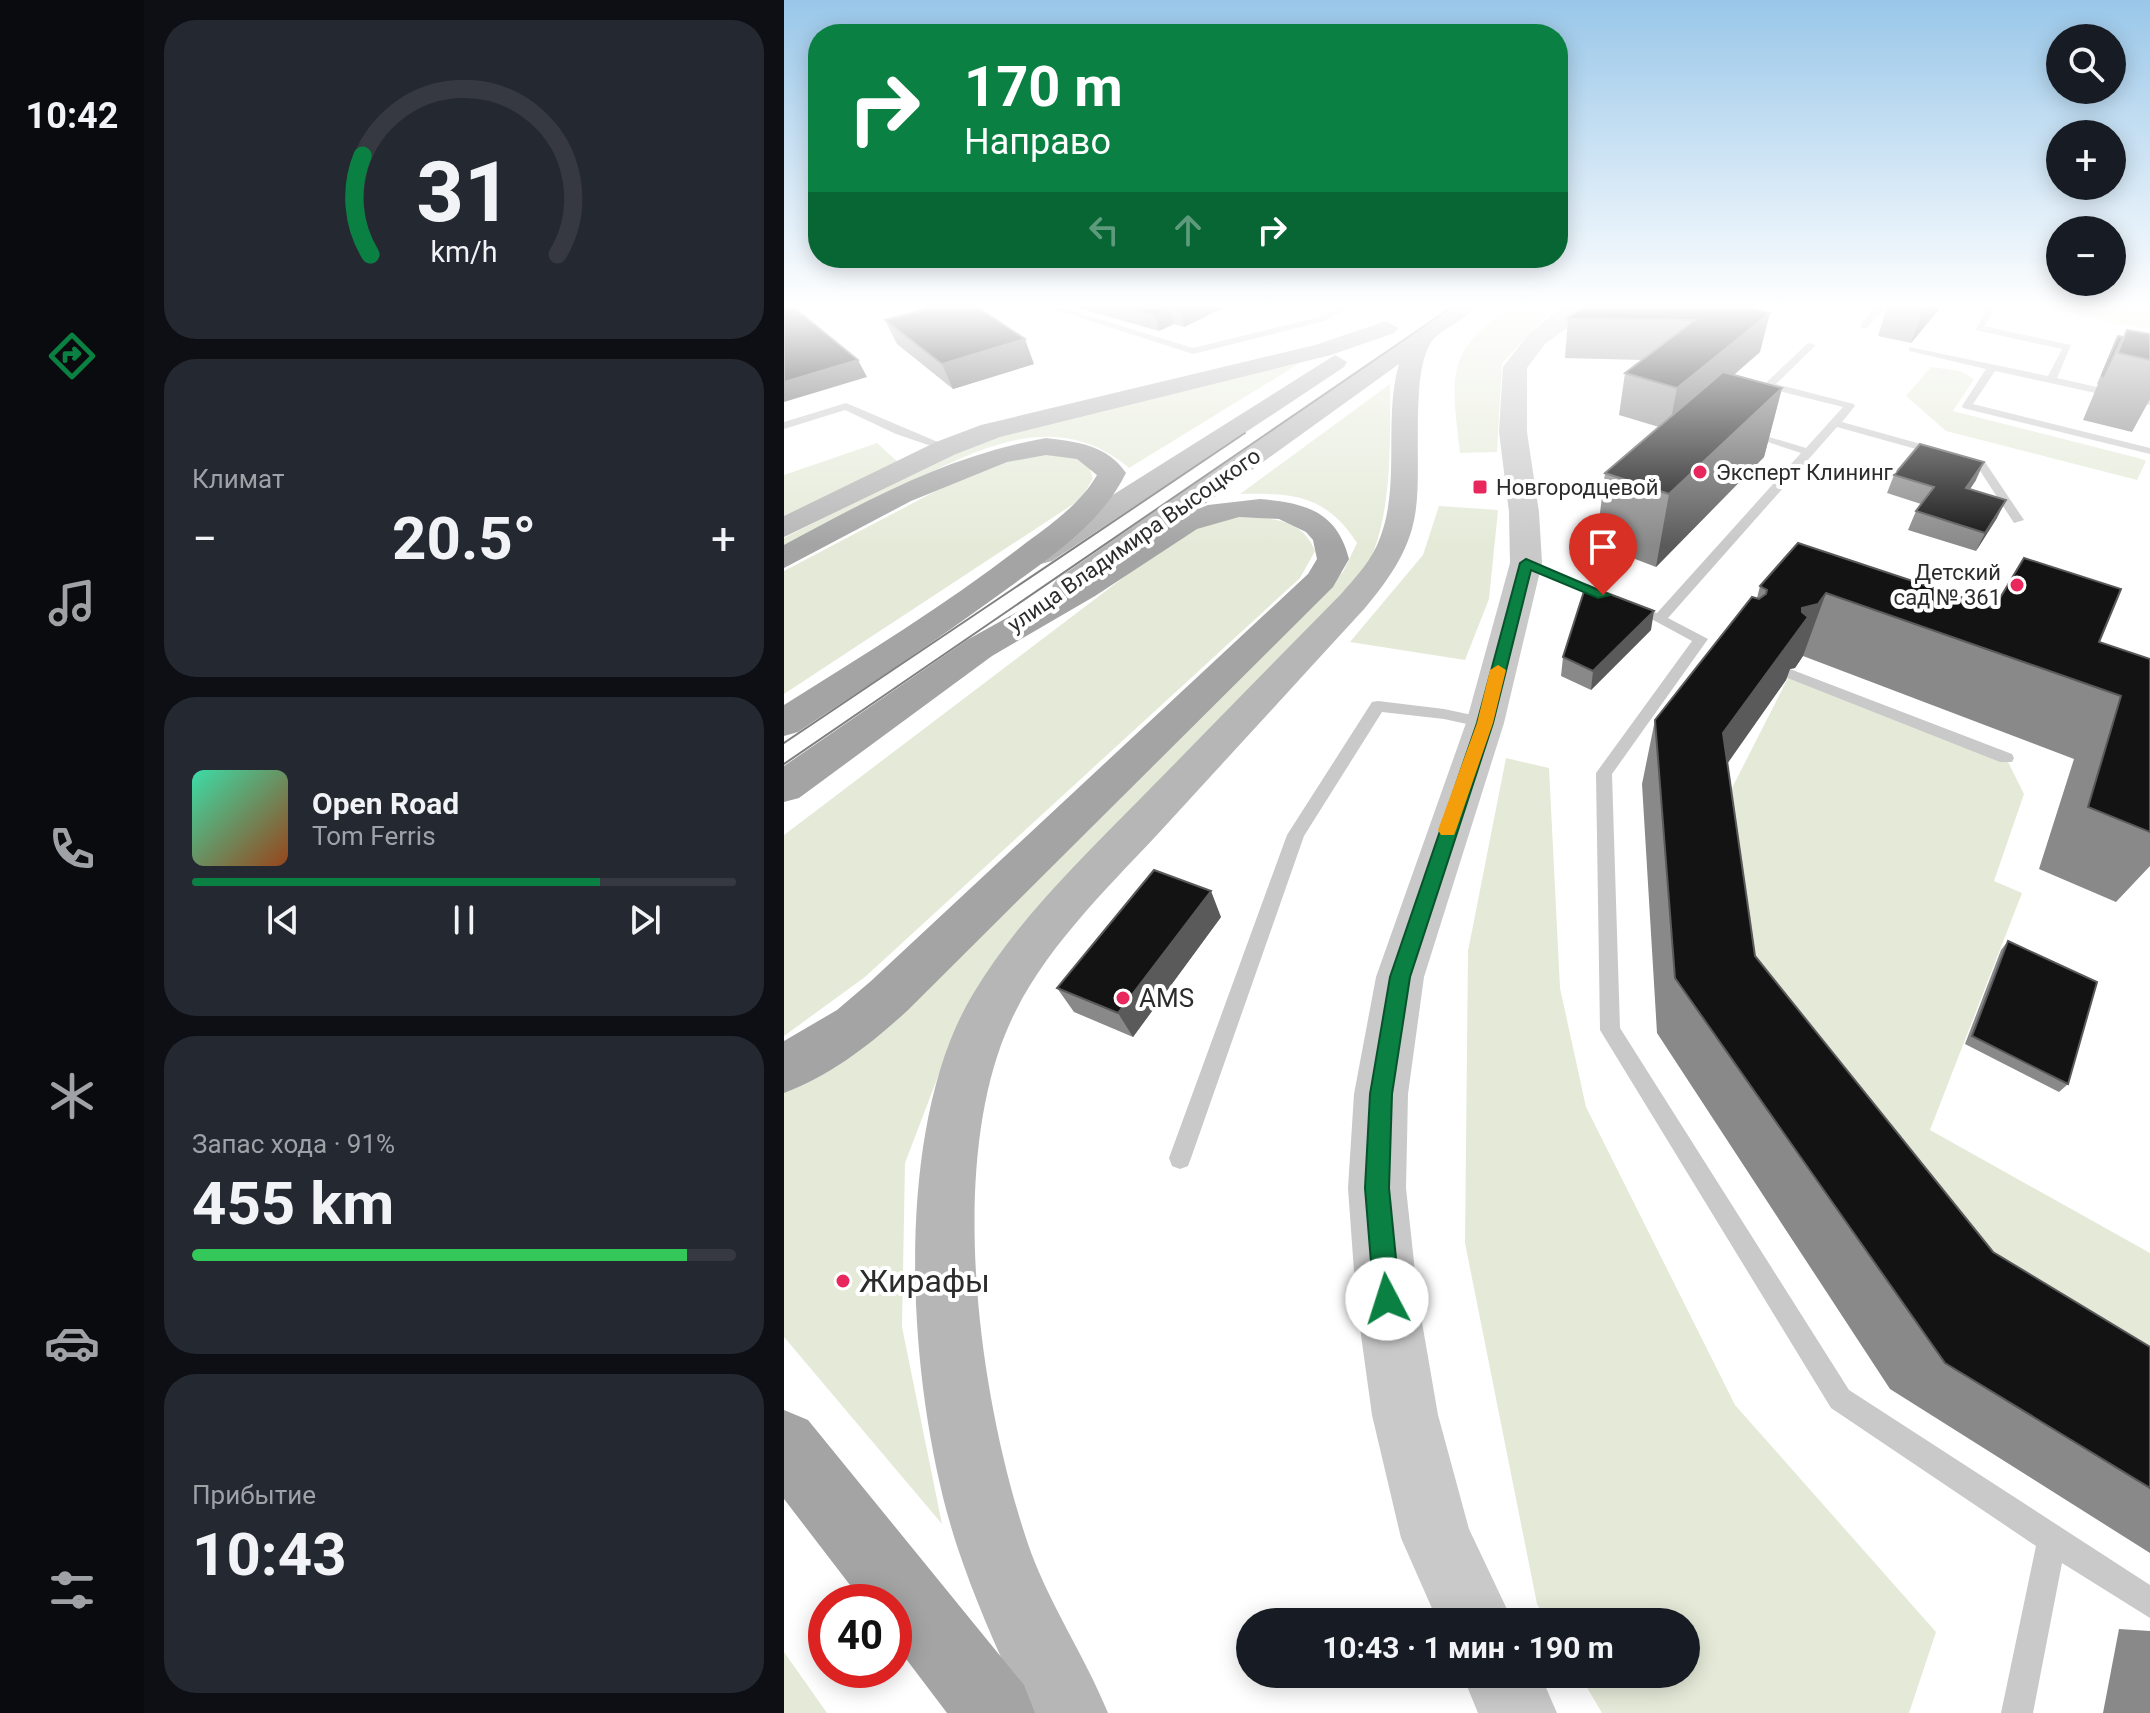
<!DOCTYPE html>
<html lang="ru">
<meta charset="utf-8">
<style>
body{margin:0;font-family:Roboto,sans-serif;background:#242831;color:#f1f3f6;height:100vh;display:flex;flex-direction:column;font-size:30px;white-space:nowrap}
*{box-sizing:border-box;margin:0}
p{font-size:26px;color:#9ea1a6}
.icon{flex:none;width:44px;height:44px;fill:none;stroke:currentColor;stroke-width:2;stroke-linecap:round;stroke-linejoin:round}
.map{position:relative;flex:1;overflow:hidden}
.drawer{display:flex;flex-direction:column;gap:20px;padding:20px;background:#0d0f14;width:640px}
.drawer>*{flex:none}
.top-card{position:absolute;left:24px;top:24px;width:760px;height:244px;border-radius:32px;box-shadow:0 4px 20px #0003;background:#0b8043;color:#fff;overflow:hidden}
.controls{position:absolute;left:1262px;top:24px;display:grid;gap:16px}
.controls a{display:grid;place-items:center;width:80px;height:80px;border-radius:50%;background:#171b24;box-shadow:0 4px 20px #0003;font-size:40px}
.speed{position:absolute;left:24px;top:1584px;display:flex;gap:16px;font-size:40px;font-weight:700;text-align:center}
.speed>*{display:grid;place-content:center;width:104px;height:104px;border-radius:50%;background:#171b24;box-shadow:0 4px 20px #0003;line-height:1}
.speed .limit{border:12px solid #d22;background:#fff;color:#111}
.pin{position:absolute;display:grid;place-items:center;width:68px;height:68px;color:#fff;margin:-82px -34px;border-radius:50% 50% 50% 0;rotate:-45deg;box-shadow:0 0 8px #0007}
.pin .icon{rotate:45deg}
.me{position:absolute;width:88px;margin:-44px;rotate:355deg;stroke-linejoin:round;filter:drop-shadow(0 0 6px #0008)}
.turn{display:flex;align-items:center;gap:28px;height:168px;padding:0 24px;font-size:36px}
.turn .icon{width:104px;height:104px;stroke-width:2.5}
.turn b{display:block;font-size:56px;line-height:68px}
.lanes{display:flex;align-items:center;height:76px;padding:0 24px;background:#0003;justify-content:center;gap:40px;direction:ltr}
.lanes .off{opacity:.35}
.big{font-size:60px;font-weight:700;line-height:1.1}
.drawer .tile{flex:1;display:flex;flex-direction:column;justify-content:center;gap:12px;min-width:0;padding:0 28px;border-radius:32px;background:#242831}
.drawer .dial{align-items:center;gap:0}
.dial svg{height:208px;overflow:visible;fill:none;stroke:#363941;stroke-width:7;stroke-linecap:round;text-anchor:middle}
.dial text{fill:#f1f3f6;stroke:none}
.song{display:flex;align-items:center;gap:24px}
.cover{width:96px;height:96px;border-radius:12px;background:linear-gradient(135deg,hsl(160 70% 55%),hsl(20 70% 35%))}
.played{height:8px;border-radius:4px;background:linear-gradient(90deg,#0b8043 75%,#363941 75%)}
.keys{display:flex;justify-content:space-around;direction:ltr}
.heat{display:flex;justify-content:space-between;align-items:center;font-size:44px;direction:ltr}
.charge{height:12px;border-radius:6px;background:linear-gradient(90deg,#34c759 91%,#363941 0)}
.trip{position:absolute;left:452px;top:1608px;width:464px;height:80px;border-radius:40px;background:#171b24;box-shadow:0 4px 20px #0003;font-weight:700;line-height:80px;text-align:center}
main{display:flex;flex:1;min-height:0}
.tabs{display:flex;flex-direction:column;width:144px;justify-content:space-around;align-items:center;background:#090b0e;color:#9ea1a6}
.tabs .icon{width:56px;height:56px}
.tabs .selected{color:#0b8043}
.tabs b{font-size:36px;color:#f1f3f6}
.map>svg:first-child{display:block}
.green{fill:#e5ead8}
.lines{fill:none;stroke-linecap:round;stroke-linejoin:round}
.service{fill:#c9c9c9;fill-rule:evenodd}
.tertiary{fill:#c9c9c9;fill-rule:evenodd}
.secondary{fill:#b6b6b6;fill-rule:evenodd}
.primary{fill:#a4a4a4;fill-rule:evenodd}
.tram{stroke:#818181;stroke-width:2}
.wall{fill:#898989}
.shaded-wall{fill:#5a5a5a}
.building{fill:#131313;stroke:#5a5a5a;stroke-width:2}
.route{fill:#0b8043;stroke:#07532c;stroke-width:2}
.slow{fill:#f59e0b}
.poi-dot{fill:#e8285d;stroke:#fff;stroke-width:3}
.labels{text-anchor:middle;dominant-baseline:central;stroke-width:8;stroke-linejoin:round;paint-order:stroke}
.far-poi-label{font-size:22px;fill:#2c2c2c;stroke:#fff;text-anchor:start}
.far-street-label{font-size:22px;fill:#2c2c2c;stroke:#fff}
.poi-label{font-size:26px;fill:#2c2c2c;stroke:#fff;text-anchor:start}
.near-poi-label{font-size:32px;fill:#2c2c2c;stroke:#fff;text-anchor:start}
</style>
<main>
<nav class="tabs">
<b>10:42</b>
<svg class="icon selected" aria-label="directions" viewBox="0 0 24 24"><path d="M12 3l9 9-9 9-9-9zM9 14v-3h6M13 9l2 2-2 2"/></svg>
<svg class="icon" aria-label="music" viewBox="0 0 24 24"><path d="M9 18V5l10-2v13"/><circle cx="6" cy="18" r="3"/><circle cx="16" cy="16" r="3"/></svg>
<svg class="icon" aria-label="phone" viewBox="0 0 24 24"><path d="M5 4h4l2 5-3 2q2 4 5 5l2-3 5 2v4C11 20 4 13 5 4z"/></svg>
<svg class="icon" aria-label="climate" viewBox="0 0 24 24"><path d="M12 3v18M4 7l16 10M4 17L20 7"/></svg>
<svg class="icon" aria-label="car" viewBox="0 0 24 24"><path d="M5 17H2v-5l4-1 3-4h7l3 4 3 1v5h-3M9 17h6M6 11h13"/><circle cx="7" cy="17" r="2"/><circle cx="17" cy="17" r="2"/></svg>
<svg class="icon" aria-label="filters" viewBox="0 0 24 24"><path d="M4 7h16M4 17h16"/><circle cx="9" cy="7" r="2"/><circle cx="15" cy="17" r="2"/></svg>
</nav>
<section class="drawer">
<div class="tile dial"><svg viewBox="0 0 100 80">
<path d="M14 69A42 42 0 1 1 86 69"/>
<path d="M14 69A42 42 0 0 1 11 31" stroke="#0b8043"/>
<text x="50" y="56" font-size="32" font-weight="700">31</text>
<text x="50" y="72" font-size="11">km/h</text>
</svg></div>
<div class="tile"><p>Климат</p>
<div class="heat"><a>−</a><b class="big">20.5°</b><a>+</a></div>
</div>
<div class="tile">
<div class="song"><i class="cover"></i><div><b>Open Road</b><p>Tom Ferris</p></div></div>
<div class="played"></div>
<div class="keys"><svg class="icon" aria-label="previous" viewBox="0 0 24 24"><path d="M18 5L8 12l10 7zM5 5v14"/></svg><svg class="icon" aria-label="pause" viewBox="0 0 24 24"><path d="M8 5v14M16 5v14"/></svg><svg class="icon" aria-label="next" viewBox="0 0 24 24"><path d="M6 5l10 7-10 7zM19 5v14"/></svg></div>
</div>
<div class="tile"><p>Запас хода · 91%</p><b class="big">455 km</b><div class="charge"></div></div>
<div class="tile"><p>Прибытие</p><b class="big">10:43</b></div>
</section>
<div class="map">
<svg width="1366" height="1713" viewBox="0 0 1366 1713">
<rect width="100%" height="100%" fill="#fff"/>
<g class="green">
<path d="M727,307H753L763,315L718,363L713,452L676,453C668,380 659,351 727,307Z"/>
<polygon points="1262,307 1366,307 1366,328 1354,328"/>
<path d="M516,363L345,468C271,405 189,451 116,488C77,507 39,527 0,547V538L179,447L250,425Z"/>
<polygon points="1147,367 1176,371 1190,379 1169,411 1358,459 1362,461 1353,480 1162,431 1122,396"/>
<path d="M606,384C606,443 609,513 583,567L239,925L171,1032L121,1163L118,1327L158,1524L0,1337V1092L121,1002L559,572L573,543C542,495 510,493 456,494Z"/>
<polygon points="93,443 116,464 0,521 0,475"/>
<polygon points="258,452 286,455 304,464 309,478 297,499 0,694 0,571 188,472 211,462"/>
<polygon points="655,506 714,510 705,599 681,660 566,642 639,555"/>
<path d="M452,517C484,518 518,517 531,551L516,578L81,977L0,1036V835L377,549L406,531Z"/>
<polygon points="1006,674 1222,758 1240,794 1210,881 1238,893 1146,1130 1366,1253 1366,1424 969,995 947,790"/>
<polygon points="722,758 765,768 776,988 802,1107 951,1405 1152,1632 1125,1713 818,1713 795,1674 902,1674 902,1622 764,1622 753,1604 681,1243 684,951"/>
<polygon points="0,1652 43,1713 0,1713"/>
</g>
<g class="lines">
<g class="service">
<polygon points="263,307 276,307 409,348 535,317 555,307 566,307 541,321 409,354"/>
<polygon points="1092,307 1102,307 1083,328 1077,328 1077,324"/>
<polygon points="1205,307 1214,307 1200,326 1287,345 1273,378 1366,399 1366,405 1211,371 1189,404 1366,448 1366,454 1179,408 1178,406 1202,369 1125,351 1125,347 1264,376 1278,349 1191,330"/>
<polygon points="1024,343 1032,345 992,384 1070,404 1071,406 1058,422 1201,462 1240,520 1230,523 1193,466 1053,427 884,618 924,639 828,774 836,1028 1065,1390 1366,1585 1366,1618 1278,1563 1249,1713 1217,1713 1252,1546 1047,1408 816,1030 812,773 908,641 860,615 867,611 873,613 1017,453 956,433 962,430 1022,448 1059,407 987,389 973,402 964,400"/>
<polygon points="62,403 168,448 162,451 112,434 61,410 0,429 0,422"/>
<polygon points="742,559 826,593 828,596 826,599 816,599 737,566 735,563"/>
<polygon points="1006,669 1228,754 1230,758 1228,762 1216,762 1001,677 998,674"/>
<polygon points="594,701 660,709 707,719 709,723 701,728 660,719 598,712 520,836 407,1158 404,1166 396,1169 388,1166 385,1158 503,835 588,702"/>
</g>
<g class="tertiary">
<polygon points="778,307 800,307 791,322 761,344 743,368 743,432 755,512 758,563 720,723 640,977 624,1094 622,1188 634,1299 654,1415 685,1529 729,1622 654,1622 617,1538 588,1415 572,1299 564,1188 570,1094 592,977 682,723 726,563 725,512 715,432 719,367 745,334"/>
<polygon points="678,1674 756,1674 773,1713 694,1713"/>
</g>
<g class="secondary">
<path d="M666,307H691C680,323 653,329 645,346C635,366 635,392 634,413C632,505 645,532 581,608C515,680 449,752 383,824C328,884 260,947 226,1023C162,1164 195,1397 243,1541C263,1601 300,1654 324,1713H243C217,1659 192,1603 173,1546C124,1396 105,1133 189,994C234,919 297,859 357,798C424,730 490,662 557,594C572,577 588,560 596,538C617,483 599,420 615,364L297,593L285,596L273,593L268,586L273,579Z"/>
<polygon points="602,321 614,328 610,333 547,355 216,437 172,454 0,537 0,516 152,442 197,425 531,345"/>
<polygon points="551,355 563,362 560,367 268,561 257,564 246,561 241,554 246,547"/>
</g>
<g class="primary">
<path d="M262,438C294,442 323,445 342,473C316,526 262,560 216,594C150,642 82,687 14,732L0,736V705C83,653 166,602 243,542C269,523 297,503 313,475L293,459L262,455L223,462L127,501L0,568V545C85,499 166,455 262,438Z"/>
<path d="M476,499C521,503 553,511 565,559L549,587L123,1011C87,1044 46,1076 0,1093V1041L53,1010L87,981L524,574L533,559L529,540L522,532L495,519L455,517L413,529L311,596L208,656L15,798L0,802V766L183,640L287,582L376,524L424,505Z"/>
<polygon points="0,1410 24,1420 240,1685 251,1713 163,1713 110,1643 110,1602 79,1602 0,1499"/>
</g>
<g class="tram">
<polyline points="0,743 461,433"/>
<polyline points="0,764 668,307"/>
</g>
</g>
<g class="wall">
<polygon points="291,307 441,307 400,327 390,324 375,331"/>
<polygon points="961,307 976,352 950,375 998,388 980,457 872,567 812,544 821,473 875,427 835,415 841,373 859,360 781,358 784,318"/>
<polygon points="1103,307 1157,307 1127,343 1094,336"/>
<polygon points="101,320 250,364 169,389 113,344"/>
<polygon points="1343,330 1366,334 1366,399 1348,432 1299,420 1314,384 1313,384 1330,344 1334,336 1339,337"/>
<polygon points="1110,475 1192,480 1186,489 1213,518 1192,551 1124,530 1132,511 1137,504 1103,493"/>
<polygon points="1014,543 1366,659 1366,866 1332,902 1255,869 1290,759 1019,656 1011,668 1006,669 1002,680 943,763 971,956 1209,1252 1366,1347 1366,1553 1106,1389 873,1033 858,784 871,720 973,598 976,586"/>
<polygon points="867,630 807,690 777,676 779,657"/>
<polygon points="437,917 349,1037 290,1012 273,988"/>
<polygon points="1224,941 1284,1084 1275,1092 1181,1044 1217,950"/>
<polygon points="1335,1629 1366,1631 1366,1713 1319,1713"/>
</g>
<g class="shaded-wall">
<polygon points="405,307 441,307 400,327 397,311"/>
<polygon points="1140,307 1157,307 1127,343"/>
<polygon points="386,308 390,324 375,331 371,315"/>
<polygon points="986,313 976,352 885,430 893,388"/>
<polygon points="241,339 250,364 169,389 158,364"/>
<polygon points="74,360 83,377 0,402 0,382"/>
<polygon points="998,388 980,457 872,567 885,494"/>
<polygon points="1200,462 1192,480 1174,507 1182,488"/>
<polygon points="1222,500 1213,518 1192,551 1201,533"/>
<polygon points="1042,593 1019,656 1011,668 1006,669 1002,680 920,797 939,733 1018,608"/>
<polygon points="870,611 867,630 807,690 809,671"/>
<polygon points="427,891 437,917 349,1037 334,1013"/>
</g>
<g class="building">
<polygon points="9,307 74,360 0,382 0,310"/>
<polygon points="149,307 193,307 241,339 158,364 101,320"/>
<polygon points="341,307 405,307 397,311 386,308 371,315"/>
<polygon points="801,307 961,307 986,313 893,388 841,373 911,320 784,318"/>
<polygon points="1343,330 1366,334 1366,360 1334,353"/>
<polygon points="1334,336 1339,337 1319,376 1318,375"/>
<polygon points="939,372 998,388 885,494 821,473"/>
<polygon points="1136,444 1200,462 1182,488 1222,500 1201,533 1132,511 1150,487 1110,475"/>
<polygon points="1014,543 1210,608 1240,558 1337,589 1315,642 1366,659 1366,832 1304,807 1337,696 1042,593 1034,604 1018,608 1018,612 1024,617 939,733 971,956 1209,1252 1366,1347 1366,1488 1161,1363 891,978 871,720 968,597 975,599 982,594 983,590 976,586"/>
<polygon points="802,585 870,611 809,671 779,657"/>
<polygon points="370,870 427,891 334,1013 273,988"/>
<polygon points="1224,941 1313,982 1284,1084 1188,1036"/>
</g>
<linearGradient id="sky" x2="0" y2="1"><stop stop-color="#99c7e9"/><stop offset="0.56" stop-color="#fff"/><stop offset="1" stop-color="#fff" stop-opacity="0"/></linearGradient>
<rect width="1366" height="546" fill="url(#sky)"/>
<polygon class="route" points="742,559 826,595 814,598 747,570 709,723 626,977 608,1094 605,1188 616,1299 612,1308 603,1312 594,1308 590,1299 581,1188 586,1094 606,977 693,723 736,563"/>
<polygon class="slow" points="714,665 722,670 709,723 672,830 670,835 657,835 654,830 693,723 706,670"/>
<g class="poi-dot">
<circle cx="916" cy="472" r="8"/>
<rect x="688" y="479" width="16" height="16" rx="4"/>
<circle cx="1233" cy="585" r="8"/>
<circle cx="339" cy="998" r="8"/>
<circle cx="59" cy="1281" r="8"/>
</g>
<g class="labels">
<g class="far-poi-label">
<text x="932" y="472">Эксперт Клининг</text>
<text x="712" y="487">Новгородцевой</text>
<text x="1217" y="572" text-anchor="end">Детский<tspan x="1217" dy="25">сад № 361</tspan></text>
</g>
<g class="far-street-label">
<text transform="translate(350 540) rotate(-35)">улица Владимира Высоцкого</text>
</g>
<g class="poi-label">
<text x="355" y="998">AMS</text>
</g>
<g class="near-poi-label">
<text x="75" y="1281">Жирафы</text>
</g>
</g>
</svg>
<div class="controls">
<a><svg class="icon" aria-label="search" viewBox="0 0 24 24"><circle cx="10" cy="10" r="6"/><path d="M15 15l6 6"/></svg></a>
<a>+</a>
<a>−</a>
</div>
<div class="speed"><div class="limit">40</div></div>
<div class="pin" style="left:819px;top:595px;background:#d93025"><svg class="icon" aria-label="arrive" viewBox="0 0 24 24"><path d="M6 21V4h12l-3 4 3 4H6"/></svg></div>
<svg class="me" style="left:603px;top:1299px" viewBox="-20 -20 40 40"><circle r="19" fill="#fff"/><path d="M0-13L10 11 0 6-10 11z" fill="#0b8043"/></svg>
<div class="trip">10:43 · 1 мин · 190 m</div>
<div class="top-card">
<div class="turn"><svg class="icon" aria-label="right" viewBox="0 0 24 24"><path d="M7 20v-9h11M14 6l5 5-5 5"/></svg><div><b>170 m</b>Направо</div></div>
<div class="lanes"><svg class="icon off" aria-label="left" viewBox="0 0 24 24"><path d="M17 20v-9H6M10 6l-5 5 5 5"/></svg><svg class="icon off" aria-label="ahead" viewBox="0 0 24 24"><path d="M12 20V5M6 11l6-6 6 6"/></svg><svg class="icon" aria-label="right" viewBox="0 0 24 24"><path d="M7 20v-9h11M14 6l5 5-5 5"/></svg></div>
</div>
</div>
</main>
